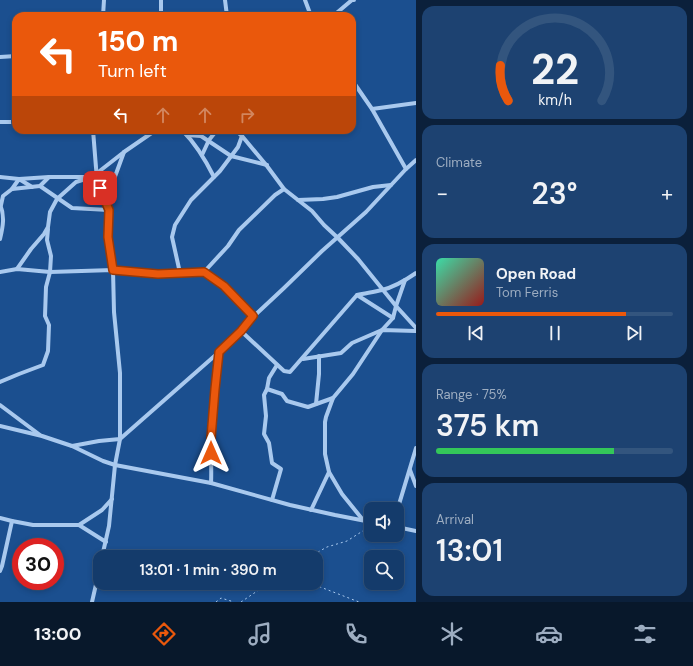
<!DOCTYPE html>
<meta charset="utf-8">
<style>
body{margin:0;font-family:"DM Sans",sans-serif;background:#1d4271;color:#f1f3f6;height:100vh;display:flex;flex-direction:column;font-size:15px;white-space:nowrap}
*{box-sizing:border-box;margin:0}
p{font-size:13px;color:#9dadc1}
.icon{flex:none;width:22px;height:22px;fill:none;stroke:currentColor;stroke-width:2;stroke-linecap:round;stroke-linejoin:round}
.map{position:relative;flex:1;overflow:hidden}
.side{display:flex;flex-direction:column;gap:6px;padding:6px;background:#0b203b;width:277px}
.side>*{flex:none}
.banner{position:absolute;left:12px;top:12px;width:344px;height:122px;border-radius:12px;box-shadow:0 2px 6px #0003,0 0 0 1px #33557e;background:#ea580c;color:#fff;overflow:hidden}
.fabs{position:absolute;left:364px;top:502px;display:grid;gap:8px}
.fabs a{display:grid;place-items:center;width:40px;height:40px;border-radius:8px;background:#143b6b;box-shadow:0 2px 6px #0003,0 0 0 1px #33557e;font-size:20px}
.speed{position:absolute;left:12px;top:538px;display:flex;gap:8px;font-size:20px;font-weight:700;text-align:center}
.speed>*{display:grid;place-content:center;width:52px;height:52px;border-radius:50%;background:#143b6b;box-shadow:0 2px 6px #0003,0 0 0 1px #33557e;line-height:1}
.speed .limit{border:6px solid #d22;background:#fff;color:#111}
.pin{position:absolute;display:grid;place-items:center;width:34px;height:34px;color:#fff;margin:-17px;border-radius:8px;box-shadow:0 2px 6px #0006}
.me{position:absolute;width:44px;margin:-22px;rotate:0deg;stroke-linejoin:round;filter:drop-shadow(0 0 3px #0008)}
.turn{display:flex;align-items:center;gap:14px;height:84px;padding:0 20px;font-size:18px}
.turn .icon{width:52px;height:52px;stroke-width:2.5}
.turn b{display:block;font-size:28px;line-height:34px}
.lanes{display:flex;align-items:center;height:38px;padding:0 20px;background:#0003;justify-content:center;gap:20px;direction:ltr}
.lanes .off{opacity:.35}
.big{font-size:30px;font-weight:600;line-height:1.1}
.side .widget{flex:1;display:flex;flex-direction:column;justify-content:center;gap:6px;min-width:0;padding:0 14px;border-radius:12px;background:#1d4271}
.side .dial{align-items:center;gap:0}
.dial svg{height:104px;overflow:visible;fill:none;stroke:#33557e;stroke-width:7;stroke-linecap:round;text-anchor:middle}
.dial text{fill:#f1f3f6;stroke:none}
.song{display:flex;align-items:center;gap:12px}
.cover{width:48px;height:48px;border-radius:6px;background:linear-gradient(135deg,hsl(160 70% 55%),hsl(0 70% 35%))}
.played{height:4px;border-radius:2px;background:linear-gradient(90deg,#ea580c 80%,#33557e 80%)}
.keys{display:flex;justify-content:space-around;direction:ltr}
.heat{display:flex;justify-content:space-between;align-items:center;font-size:22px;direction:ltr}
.charge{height:6px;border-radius:3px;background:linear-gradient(90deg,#34c759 75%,#33557e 0)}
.trip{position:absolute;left:93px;top:550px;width:230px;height:40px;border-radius:12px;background:#143b6b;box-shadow:0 2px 6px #0003,0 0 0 1px #33557e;font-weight:600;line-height:40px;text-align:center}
.tab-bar{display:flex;height:64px;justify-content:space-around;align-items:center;background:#08182b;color:#9dadc1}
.tab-bar .icon{width:28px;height:28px}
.tab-bar .active{color:#ea580c}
.tab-bar b{font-size:18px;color:#f1f3f6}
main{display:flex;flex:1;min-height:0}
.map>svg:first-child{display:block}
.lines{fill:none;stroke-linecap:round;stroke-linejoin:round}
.path{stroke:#a9c9ee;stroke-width:1;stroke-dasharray:2 3;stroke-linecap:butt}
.street{stroke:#a9c9ee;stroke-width:4}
.route-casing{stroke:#983908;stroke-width:10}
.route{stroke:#ea580c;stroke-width:7}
</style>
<main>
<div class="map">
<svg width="416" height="602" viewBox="0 0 416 602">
<rect width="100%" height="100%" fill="#1b4f8f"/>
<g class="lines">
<g class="path">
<polyline points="309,557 327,547 347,541 369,527"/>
<polyline points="310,583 359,602"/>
<polyline points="216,602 221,598 234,602"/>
<polyline points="241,602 269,583"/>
</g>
<g class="street">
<polyline points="161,0 161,16"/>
<polyline points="225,0 227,16"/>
<polyline points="305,0 311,16"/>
<polyline points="103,16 104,0"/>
<polyline points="333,16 352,0 354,0"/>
<polyline points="0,57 16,56"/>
<polyline points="352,80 372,109 406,169"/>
<polyline points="372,109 416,103"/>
<polyline points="0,122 16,122"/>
<path d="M182,130C196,144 205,159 214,177"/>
<polyline points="235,130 242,136 267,166 284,189 312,211 324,225 338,238 358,259 396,306 416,328"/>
<polyline points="187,135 201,136 231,156 267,165"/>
<polyline points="202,155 209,140 217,130"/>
<polyline points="0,177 19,179 49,177 86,177"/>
<polyline points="40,186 72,208 109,210 97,180 93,130"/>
<polyline points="12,189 19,179 32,187"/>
<polyline points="298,200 323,199 337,197 373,187 391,185"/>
<polyline points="1,205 3,196 12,189 40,186 49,177"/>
<path d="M0,239C3,227 5,216 0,204"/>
<polyline points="17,269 31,249 44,234 48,227 50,212 57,199 76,182 92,177 124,152 156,130"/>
<polyline points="0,272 17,269 50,272 113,270 158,274 204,272 224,285 253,317"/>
<polyline points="204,272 228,246 239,230 275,195 284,189"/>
<polyline points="180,273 172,237 175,225 191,200 220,171 238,147 242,136 242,130"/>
<polyline points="357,295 393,318"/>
<path d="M241,331L284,371L290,372L357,295C366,293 374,292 382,290C394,287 406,280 416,273"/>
<polyline points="303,359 341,353 352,343 382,330 416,331"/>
<polyline points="0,382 19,374 43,365 48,351 49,325 45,316 46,287 50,272 51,256 47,240 48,229"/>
<polyline points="267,389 282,394 287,401 308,407 333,398"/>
<polyline points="316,404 319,374 319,356"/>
<polyline points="0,405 40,435"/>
<polyline points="0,426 42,436 72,446 103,461 115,465 211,483 290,505 335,515 371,522"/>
<polyline points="72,446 99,441 120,439 227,345 253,317 284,288 322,251 366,212 406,169 416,160"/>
<polyline points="410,470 416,486"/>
<path d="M211,483C212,467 210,451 211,436C213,408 216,380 219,352"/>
<polyline points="272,500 281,469 272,463 269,443 264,434 266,416 264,395 267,389 269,378 277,365"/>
<polyline points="311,510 329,472"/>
<polyline points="397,511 416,448"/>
<polyline points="0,518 12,521 33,525 79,525 106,542"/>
<polyline points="363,520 342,494 329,472 325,454 325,422 326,417 333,398 353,374 382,330 393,318 396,306 405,280"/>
<polyline points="79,525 102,510 112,499"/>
<polyline points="397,527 416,531"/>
<polyline points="102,557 109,526 115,465 120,439 120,373 114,312 113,270 108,237 109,210 113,182 124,152"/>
<polyline points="0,571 2,566 12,521"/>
<polyline points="92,602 100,567"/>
</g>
</g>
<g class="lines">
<g class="route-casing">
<polyline id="route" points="100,188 109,210 108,237 113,270 158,274 204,272 224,286 253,316 241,331 219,352 215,389 211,438 211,453"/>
</g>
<use href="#route" class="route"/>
</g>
</svg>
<div class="fabs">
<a><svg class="icon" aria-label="sound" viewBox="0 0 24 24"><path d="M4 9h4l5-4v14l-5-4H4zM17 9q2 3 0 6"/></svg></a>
<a><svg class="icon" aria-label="search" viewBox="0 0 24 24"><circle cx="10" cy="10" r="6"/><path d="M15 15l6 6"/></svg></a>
</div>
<div class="speed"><div class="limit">30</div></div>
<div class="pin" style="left:100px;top:188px;background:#d93025"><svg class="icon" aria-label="arrive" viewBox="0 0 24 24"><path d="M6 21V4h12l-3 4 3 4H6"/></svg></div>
<svg class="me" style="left:211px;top:453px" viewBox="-20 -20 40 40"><path d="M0-17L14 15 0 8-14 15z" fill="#ea580c" stroke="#fff" stroke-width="4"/></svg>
<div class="trip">13:01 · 1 min · 390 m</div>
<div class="banner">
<div class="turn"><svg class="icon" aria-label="left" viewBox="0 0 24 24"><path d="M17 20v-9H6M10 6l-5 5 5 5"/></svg><div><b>150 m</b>Turn left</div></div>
<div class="lanes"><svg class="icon" aria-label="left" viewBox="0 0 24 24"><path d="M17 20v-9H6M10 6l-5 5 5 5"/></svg><svg class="icon off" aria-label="ahead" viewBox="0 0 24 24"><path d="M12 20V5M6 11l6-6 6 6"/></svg><svg class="icon off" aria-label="ahead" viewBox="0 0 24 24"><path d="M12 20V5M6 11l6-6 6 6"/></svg><svg class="icon off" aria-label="right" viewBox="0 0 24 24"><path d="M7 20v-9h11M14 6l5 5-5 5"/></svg></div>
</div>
</div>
<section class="side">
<div class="widget dial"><svg viewBox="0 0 100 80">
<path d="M14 69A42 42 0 1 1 86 69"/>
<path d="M14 69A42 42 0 0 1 8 42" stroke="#ea580c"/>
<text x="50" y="56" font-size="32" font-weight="700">22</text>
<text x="50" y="72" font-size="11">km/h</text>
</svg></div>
<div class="widget"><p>Climate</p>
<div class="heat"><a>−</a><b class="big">23°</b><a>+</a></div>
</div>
<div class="widget">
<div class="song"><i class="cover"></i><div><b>Open Road</b><p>Tom Ferris</p></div></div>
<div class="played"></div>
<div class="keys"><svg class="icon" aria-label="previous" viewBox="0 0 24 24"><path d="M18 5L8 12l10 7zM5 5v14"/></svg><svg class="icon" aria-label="pause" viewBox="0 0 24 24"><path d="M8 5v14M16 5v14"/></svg><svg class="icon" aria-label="next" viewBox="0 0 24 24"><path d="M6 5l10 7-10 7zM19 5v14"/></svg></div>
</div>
<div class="widget"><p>Range · 75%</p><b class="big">375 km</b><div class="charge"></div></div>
<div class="widget"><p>Arrival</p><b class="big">13:01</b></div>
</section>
</main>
<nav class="tab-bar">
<b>13:00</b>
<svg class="icon active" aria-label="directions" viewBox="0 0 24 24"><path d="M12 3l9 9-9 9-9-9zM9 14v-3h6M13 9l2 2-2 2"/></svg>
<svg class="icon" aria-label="music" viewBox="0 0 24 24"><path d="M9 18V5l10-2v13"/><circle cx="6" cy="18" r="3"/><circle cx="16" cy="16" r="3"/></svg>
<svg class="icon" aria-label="phone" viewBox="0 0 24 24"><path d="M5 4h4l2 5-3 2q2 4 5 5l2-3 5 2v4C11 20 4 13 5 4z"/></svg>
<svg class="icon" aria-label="climate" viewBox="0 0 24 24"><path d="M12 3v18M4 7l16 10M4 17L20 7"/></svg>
<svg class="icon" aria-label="car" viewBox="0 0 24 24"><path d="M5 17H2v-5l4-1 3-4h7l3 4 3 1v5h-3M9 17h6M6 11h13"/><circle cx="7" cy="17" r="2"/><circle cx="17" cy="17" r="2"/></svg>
<svg class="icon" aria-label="filters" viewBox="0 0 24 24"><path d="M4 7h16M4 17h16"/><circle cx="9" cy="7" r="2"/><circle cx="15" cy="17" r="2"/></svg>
</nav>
